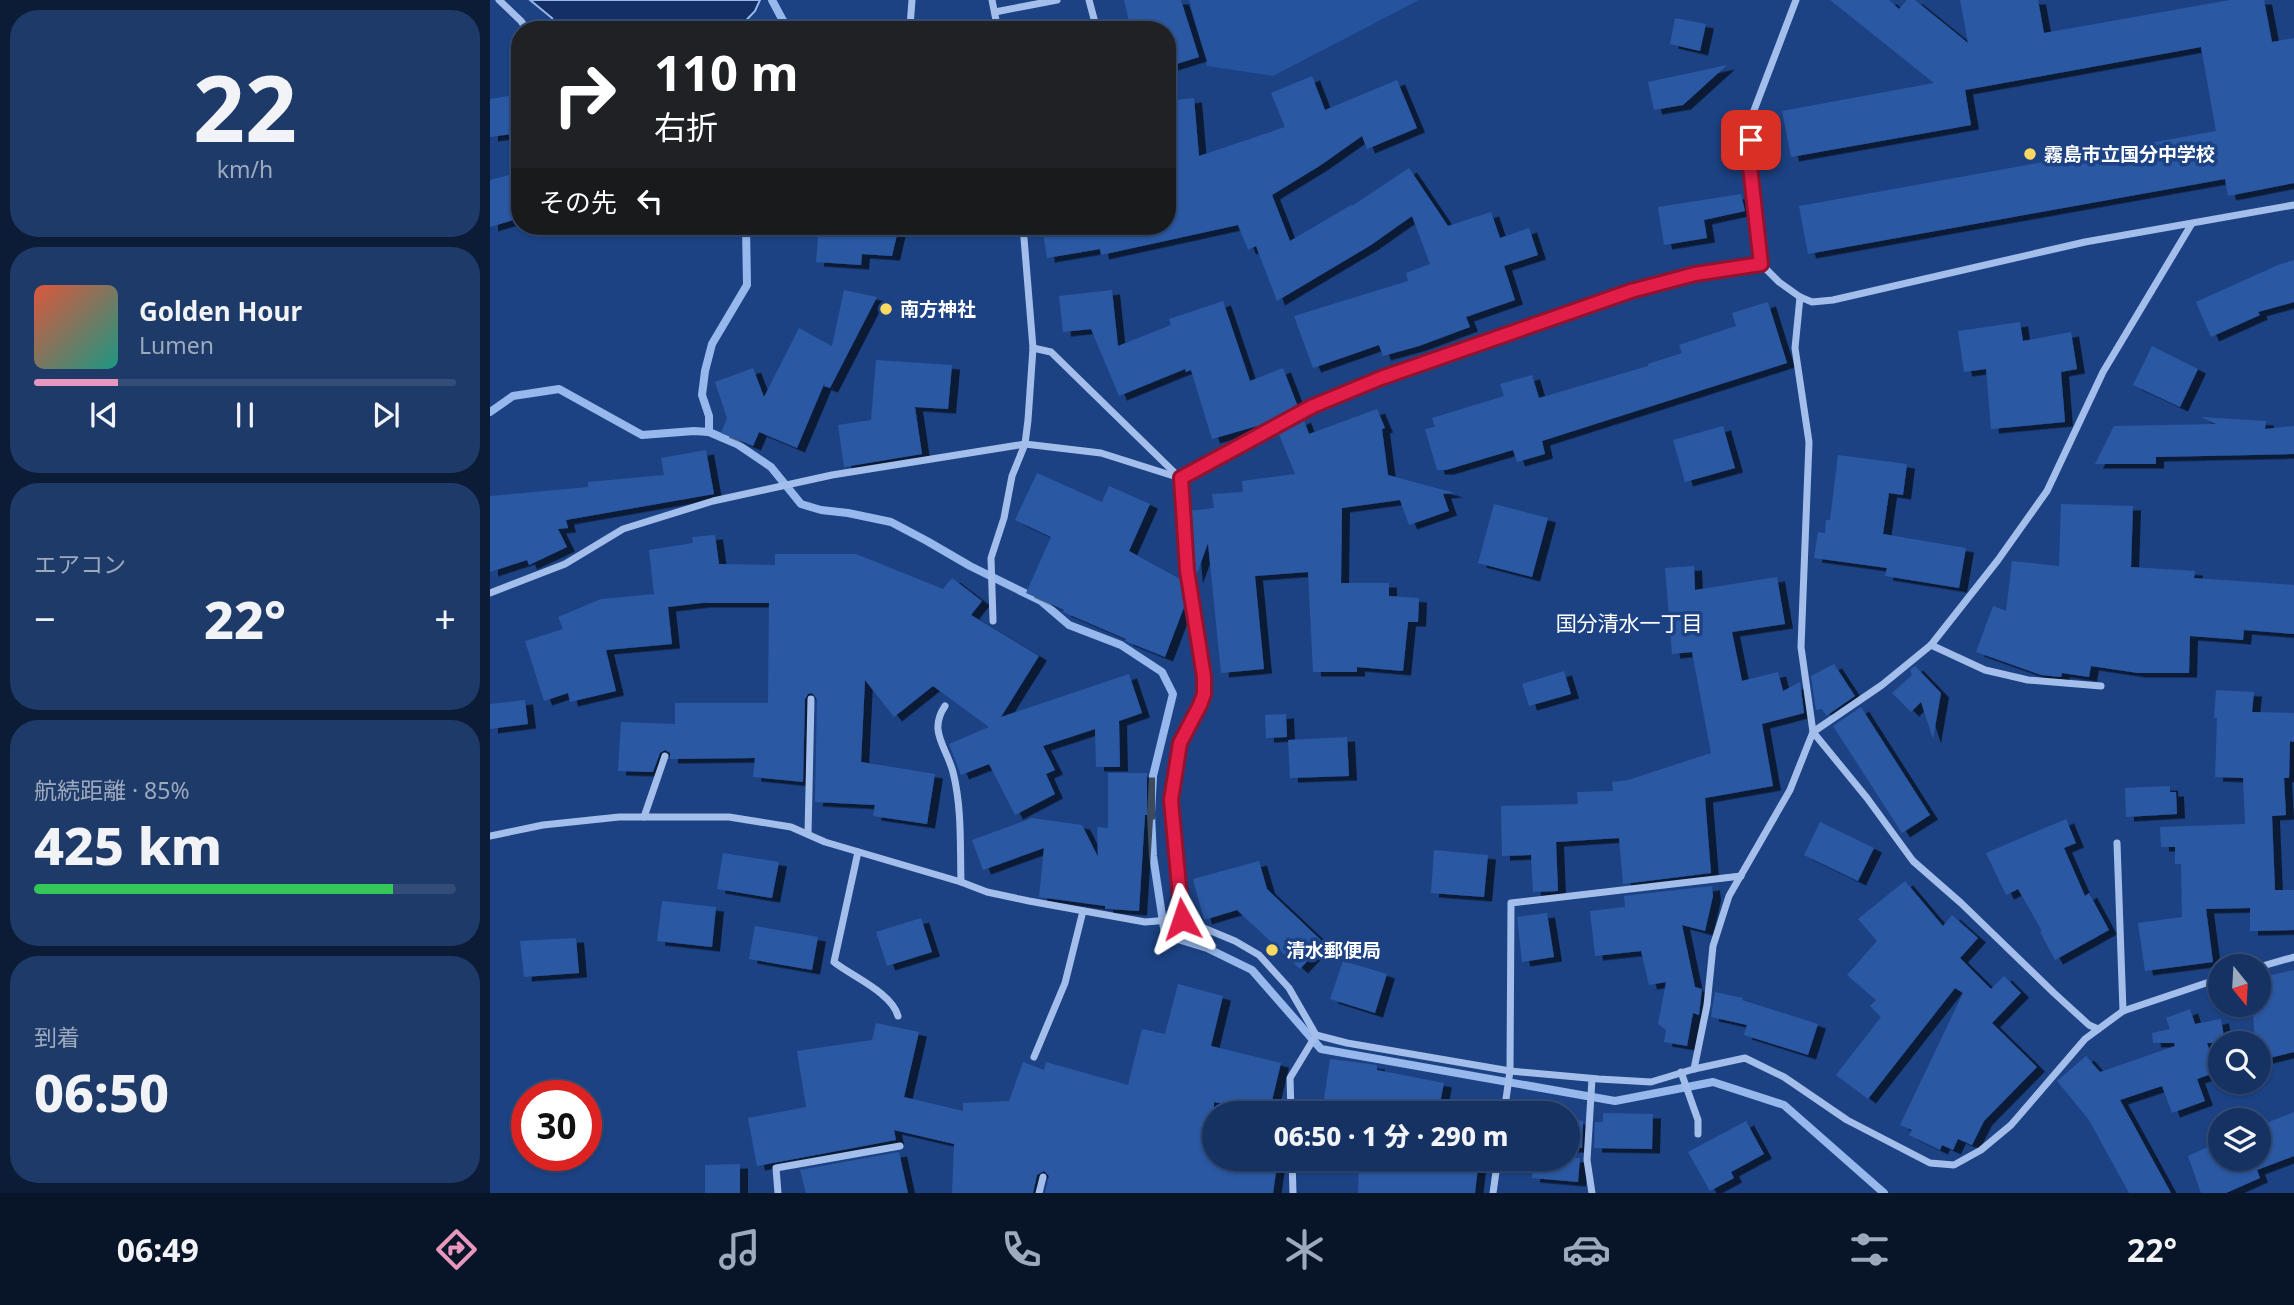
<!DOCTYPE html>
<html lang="ja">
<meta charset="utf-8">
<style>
body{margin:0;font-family:"Noto Sans","Noto Sans JP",sans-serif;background:#1e3a69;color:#f1f3f6;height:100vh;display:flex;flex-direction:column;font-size:26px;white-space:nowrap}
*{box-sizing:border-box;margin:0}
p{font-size:23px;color:#9daabe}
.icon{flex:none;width:38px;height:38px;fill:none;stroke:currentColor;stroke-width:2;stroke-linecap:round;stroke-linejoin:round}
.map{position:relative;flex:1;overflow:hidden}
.panel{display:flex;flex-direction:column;gap:10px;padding:10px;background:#0c1c36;width:490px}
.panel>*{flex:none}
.banner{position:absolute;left:21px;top:21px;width:665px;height:214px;border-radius:28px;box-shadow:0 2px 5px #0004,0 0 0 2px #344d78;background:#202124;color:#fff;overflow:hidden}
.needle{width:46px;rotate:162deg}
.buttons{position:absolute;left:1718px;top:954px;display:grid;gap:14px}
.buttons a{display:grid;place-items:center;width:63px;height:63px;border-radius:50%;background:#153263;box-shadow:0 2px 5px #0004,0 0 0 2px #344d78;font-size:35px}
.speed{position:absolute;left:21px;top:1080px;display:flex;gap:14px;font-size:35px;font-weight:700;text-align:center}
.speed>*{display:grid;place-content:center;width:91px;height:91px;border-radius:50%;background:#153263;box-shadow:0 2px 5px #0004,0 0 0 2px #344d78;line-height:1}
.speed .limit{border:10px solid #d22;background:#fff;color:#111}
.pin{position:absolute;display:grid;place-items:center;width:60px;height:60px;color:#fff;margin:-30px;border-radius:14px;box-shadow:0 4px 10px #0006}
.me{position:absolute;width:77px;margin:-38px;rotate:355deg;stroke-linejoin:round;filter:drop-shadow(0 0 5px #0008)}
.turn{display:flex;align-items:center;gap:24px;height:147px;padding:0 28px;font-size:32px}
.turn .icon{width:91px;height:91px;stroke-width:2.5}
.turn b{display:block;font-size:49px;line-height:60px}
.then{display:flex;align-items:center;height:66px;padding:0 28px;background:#0003;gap:14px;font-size:26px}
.big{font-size:52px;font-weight:800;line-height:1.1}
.panel .card{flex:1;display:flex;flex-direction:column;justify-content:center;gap:10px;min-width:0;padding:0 24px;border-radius:28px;background:#1e3a69}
.panel .dial{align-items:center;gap:0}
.dial b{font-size:91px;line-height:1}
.song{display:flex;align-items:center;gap:21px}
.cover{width:84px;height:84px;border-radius:10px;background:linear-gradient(135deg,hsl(10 70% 55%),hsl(170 70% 35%))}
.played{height:7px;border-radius:4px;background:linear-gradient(90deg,#e797bd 20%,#344d78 20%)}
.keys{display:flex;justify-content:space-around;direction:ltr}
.heat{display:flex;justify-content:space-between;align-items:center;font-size:38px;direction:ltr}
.charge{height:10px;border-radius:5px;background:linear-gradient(90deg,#34c759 85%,#344d78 0)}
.trip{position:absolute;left:712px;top:1101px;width:378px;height:70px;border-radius:35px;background:#153263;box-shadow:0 2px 5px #0004,0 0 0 2px #344d78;font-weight:800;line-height:70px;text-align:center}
.dock{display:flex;height:112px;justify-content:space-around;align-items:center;background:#081428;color:#9daabe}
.dock .icon{width:49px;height:49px}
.dock .current{color:#e797bd}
.dock b{font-size:32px;color:#f1f3f6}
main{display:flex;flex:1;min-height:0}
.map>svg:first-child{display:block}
.green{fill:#26539d}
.water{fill:#132f63;stroke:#96b8ec;stroke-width:2}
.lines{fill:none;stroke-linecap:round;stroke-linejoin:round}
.stream{stroke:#96b8ec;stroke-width:8}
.building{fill:#2b58a2;filter:url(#shadow)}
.minor{stroke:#a3beeb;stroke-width:7}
.route-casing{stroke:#92132f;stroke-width:18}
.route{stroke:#e11d48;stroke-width:12}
.poi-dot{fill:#fbd961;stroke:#1c4284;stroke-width:2.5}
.labels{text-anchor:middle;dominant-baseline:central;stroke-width:7;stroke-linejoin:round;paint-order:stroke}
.poi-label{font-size:19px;font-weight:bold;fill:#fff;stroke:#1c4284;text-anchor:start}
.neighbourhood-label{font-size:21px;fill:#fff;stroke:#1c4284}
</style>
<main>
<section class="panel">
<div class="card dial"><b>22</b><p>km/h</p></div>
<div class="card">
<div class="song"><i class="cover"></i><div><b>Golden Hour</b><p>Lumen</p></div></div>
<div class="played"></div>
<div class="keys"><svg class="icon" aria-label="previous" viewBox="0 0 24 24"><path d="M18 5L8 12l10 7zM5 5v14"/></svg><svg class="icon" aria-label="pause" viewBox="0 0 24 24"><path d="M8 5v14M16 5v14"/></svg><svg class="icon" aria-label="next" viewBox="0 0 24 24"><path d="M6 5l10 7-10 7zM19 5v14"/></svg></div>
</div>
<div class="card"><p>エアコン</p>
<div class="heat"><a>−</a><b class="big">22°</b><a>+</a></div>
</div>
<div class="card"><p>航続距離 · 85%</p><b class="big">425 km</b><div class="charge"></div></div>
<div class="card"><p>到着</p><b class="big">06:50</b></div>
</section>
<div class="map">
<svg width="1804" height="1193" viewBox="0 0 1804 1193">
<defs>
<filter id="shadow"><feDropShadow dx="8" dy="4.5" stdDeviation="0" flood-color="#0009"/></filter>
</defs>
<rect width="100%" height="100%" fill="#1c4284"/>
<polygon class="green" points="699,0 929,0 783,76 717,66"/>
<polygon class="water" points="40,0 270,0 265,11 247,30 67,30 62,18"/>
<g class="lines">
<g class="stream">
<polyline points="282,0 298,30"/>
<polyline points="0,412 23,396 69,389 152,435 204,431 219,432 247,444 281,467 311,504 331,510 358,513 401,522 437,541 480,566 551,601 579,625 631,645 672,672 683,694 663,776 661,814 663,856 675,935 717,948 762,970 831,1049 1125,1101 1223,1082 1294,1105 1394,1193"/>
<polyline points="219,432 219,416 212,395 215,371 222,344 257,285 256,226"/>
</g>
</g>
<g class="building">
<polygon points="634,0 691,0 709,57 677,67 677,30 641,30"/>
<polygon points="1340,0 1399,0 1409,9 1417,0 1425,0 1478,43 1470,0 1548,0 1554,33 1740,0 1774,0 1782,42 1804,38 1804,183 1738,196 1735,179 1318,254 1309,206 1726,131 1711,47 1475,90 1481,125 1301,157 1292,111 1444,83"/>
<polygon points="1185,18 1216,24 1210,51 1180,44"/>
<polygon points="1237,65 1193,105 1164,110 1158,82"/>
<polygon points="822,76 835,110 907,80 927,128 877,149 872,136 831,165 782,195 800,241 861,205 862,206 919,168 958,226 1001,212 1010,238 1039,228 1048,255 1014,266 1025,300 976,317 980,327 929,346 893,356 889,345 823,368 804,316 918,281 916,273 940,264 922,216 881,245 787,301 766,246 758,250 748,225 611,255 610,249 557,258 552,226 677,226 677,101 704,98 709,156 795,127 781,93"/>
<polygon points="30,94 30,133 0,137 0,99"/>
<polygon points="30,172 30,218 0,227 0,180"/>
<polygon points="1251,194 1255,211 1214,220 1217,238 1174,245 1168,207"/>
<polygon points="329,226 409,226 402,256 372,254 371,265 326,262"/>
<polygon points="1804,260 1804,302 1768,312 1770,315 1721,337 1706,302 1788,265"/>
<polygon points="354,290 387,297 340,388 334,386 335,382 307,448 269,432 263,446 231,433 237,418 225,382 263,368 274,397 309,328 342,346"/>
<polygon points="622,290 628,346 681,325 679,319 733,301 760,381 793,368 808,407 781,422 722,439 701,370 696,372 695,369 629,396 601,329 573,332 569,296"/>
<polygon points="1278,302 1297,363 1052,441 1055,454 1027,462 1023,450 956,470 947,470 935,429 945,427 942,418 1014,396 1010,384 1042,375 1049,398 1158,366 1158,364 1192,353 1189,345 1246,326 1242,313"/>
<polygon points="1530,322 1533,341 1581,332 1587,369 1571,372 1575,422 1501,429 1496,369 1474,372 1468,331"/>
<polygon points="1662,346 1708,369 1690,407 1643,385"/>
<polygon points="386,360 462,365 458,409 425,407 432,454 354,467 348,425 381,420"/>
<polygon points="887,409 895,428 892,429 898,475 965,493 953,494 959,511 919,525 910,500 852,508 851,583 899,583 899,596 929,598 928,622 918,622 913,671 867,667 867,672 823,672 818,572 765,576 774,669 731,673 718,543 705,579 699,511 724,508 722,494 753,492 752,481 805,474 788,432 813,418 819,434"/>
<polygon points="1711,417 1776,421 1775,429 1804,426 1804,454 1666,457 1666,464 1605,464 1624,426 1726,424"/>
<polygon points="1233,426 1245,468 1195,482 1183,440"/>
<polygon points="216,450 224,494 76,520 78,528 68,529 77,547 39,565 37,560 0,572 0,496 98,487 98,482 174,475 171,458"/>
<polygon points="1348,455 1417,464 1413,495 1399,493 1393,534 1476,548 1469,588 1395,576 1397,568 1324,558 1328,532 1335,533 1336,520 1340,520"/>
<polygon points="547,473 612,502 619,486 660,504 639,551 692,580 696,602 675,657 635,641 636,639 573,612 574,610 536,593 561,537 525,520"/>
<polygon points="1004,504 1058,518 1042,577 988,563"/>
<polygon points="1571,504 1643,506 1641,567 1705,571 1704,578 1804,585 1804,634 1754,630 1753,640 1700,636 1699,673 1648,673 1601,666 1599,677 1572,673 1571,677 1551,675 1486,652 1503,606 1516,611 1522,561 1569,566"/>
<polygon points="225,535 229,564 285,565 285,554 366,554 453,589 462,578 492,601 481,615 549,656 511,717 639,674 652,713 629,721 630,767 606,767 605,729 553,746 565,770 556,774 565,794 525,815 499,764 471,775 459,744 499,727 443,686 404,717 375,680 371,762 445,774 437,824 383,816 385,805 325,802 327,699 322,693 318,694 315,699 313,782 263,777 265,758 180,759 180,753 175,750 170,753 163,772 128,771 131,722 185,724 185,703 278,703 279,603 212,603 178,607 182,644 116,650 126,691 80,702 78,693 54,701 35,641 73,629 68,617 111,599 164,594 159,550 203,543 202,537"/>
<polygon points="1204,566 1205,590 1287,577 1295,624 1242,632 1252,681 1288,672 1293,691 1310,682 1314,713 1272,724 1283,786 1215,798 1221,873 1133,884 1129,838 1066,842 1068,891 1043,892 1041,855 1012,856 1011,806 1088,804 1087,792 1123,791 1122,782 1138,780 1221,753 1202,652 1182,654 1175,568"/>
<polygon points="1344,664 1365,696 1336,716 1332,709 1326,710 1321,676"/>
<polygon points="1425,666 1451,693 1443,739 1431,702 1421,712 1402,693 1422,675 1420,670"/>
<polygon points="1074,671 1081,694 1039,706 1032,684"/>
<polygon points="1726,690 1764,692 1762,712 1804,713 1804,742 1800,741 1799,778 1794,778 1796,815 1782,816 1785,890 1804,890 1804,930 1760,931 1760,908 1716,909 1723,962 1655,971 1648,923 1692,917 1691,864 1685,864 1685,847 1671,847 1670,827 1755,824 1753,778 1725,777 1727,718 1724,718"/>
<polygon points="35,700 38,724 0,729 0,704"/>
<polygon points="1371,707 1440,815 1412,833 1343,726"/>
<polygon points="796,714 797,737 776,738 775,715"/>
<polygon points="857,737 859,776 800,778 798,740"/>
<polygon points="618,773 657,773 657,815 655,815 649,911 619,909 615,909 615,906 549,897 554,848 493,870 482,840 542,818 592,825 608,857 607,827 618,828"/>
<polygon points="1680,786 1680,792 1686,792 1687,814 1636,817 1635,788"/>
<polygon points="1576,819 1586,843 1574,848 1595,896 1599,893 1619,930 1565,960 1550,932 1552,931 1528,889 1516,895 1496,853"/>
<polygon points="1330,822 1384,848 1368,881 1314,855"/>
<polygon points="944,850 998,855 994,897 941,893"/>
<polygon points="233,853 289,862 282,898 227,889"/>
<polygon points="769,861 777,889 834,943 810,969 747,910 714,920 703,879"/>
<polygon points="1415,881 1453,926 1462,915 1488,938 1470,958 1501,989 1514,976 1531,993 1502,1023 1547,1067 1494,1121 1482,1145 1468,1139 1463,1150 1452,1145 1450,1150 1419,1135 1422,1130 1410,1125 1473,993 1465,988 1378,1099 1346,1075 1391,1017 1380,1006 1386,1000 1357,975 1387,941 1368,919"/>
<polygon points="1222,886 1223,896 1215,931 1192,925 1205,987 1212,989 1209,1015 1203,1013 1197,1046 1174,1042 1176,1030 1168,1024 1176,982 1159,985 1151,951 1105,956 1100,911 1135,907 1134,896"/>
<polygon points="172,901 226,907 222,947 167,941"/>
<polygon points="1057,913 1064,957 1032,962 1027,917"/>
<polygon points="431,918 442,952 397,966 386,932"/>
<polygon points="265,926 328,937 322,970 259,959"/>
<polygon points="86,938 89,973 34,977 30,941"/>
<polygon points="853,961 897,974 885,1013 840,999"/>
<polygon points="1804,970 1804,1052 1771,1060 1769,1043 1765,1043 1763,1012 1768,1011 1766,1004 1769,1004 1769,978"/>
<polygon points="688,984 733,996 721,1046 791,1063 779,1113 724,1102 724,1158 788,1158 783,1193 555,1193 559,1176 554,1171 547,1175 543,1193 462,1193 464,1144 404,1130 406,1140 267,1166 258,1118 316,1107 307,1051 382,1040 386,1023 429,1032 414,1097 473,1111 473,1103 519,1101 533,1062 554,1070 556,1062 638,1085 652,1029 675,1034"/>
<polygon points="1225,992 1253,998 1252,1000 1328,1024 1318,1055 1254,1035 1257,1025 1221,1017"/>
<polygon points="1700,1009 1705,1024 1731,1019 1735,1043 1717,1043 1727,1072 1707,1079 1715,1101 1682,1113 1672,1086 1630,1100 1681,1193 1639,1193 1599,1120 1567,1081 1596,1056 1610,1072 1685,1046 1684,1043 1663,1043 1662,1033 1680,1029 1676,1018"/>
<polygon points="840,1059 887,1065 887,1070 954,1083 948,1113 832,1113"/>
<polygon points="1804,1112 1804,1156 1767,1170 1770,1178 1736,1193 1711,1193 1698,1156 1731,1141 1731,1158 1769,1158 1769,1126"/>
<polygon points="1113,1113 1163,1114 1162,1149 1104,1148 1105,1122 1113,1122"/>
<polygon points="1078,1119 1093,1121 1092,1148 1078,1148"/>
<polygon points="1256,1121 1274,1154 1241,1172 1244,1178 1220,1191 1198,1152"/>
<polygon points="409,1152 418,1193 316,1193 310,1170"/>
<polygon points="869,1158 989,1158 985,1193 868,1193"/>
<polygon points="1044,1158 1090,1158 1088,1182 1042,1178"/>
<polygon points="250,1164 250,1193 215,1193 215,1165"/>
</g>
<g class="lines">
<g class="minor">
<polyline points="9,0 31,21 37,30"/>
<polyline points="502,0 508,30"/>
<polyline points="599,0 607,30"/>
<polyline points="1306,0 1263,113 1260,167 1271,264 1289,282 1310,297 1322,302 1343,300 1595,242 1804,205"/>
<polyline points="505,12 567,0"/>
<polyline points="420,26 422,0"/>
<polyline points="1310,297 1305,348 1319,442 1311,647 1323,732 1377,798 1423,861 1471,903 1564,993 1599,1025 1608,1029"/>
<polyline points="543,348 561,352 690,478 697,570 714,677 714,694 710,705 690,743 681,800 692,919"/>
<polyline points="0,593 75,564 133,529 223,501 342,475 535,444 611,453 690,478 823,406 891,378 1141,291 1205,274 1271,264"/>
<polyline points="503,621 501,558 514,518 522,476 535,444 538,420 543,348 533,226"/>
<polyline points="1441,645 1495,670 1538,680 1611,686"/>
<path d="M455,706C438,731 456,746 463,772C472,808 470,845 471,882"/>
<polyline points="154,817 175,756"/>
<polyline points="318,834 321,699"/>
<polyline points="0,836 53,825 129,817 239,817 301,827 335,842 471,882 497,892 539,901 655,922 692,919 745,941 769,955 799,988 826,1035 857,1043 1020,1071 1109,1079 1161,1082 1204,1069 1255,1058 1294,1077 1357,1120 1440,1163 1464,1165 1491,1150 1521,1125 1595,1039 1633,1011 1731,978"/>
<polyline points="1627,843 1633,1011"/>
<path d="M368,852L344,962C363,977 402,993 408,1016"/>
<polyline points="1769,967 1804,957"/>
<polyline points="544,1057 575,983 593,911"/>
<polyline points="1204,1069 1217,1005 1223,946 1239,896 1300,790 1323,732 1392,685 1441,645 1508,560 1557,491 1613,372 1701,225"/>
<polyline points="1191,1072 1208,1120 1208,1134"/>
<polyline points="1102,1079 1097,1160 1102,1193"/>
<polyline points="801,1113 800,1078 826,1035"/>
<polyline points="1014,1113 1020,1071 1021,903 1251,876"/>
<polyline points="802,1158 803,1193"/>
<polyline points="288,1193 286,1168 410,1146"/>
<polyline points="549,1193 553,1177"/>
<polyline points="1003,1193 1008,1158"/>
</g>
</g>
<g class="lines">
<g class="route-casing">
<polyline id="route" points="692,919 681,800 690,743 710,705 714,694 714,677 697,570 691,478 823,406 891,378 1141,291 1205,274 1271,264 1260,167 1261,140"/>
</g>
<use href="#route" class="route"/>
</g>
<g class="poi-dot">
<circle cx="1540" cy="154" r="7"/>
<circle cx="396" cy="309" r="7"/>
<circle cx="782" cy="950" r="7"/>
</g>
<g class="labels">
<g class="poi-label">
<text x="1554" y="154">霧島市立国分中学校</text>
<text x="410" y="309">南方神社</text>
<text x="796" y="950">清水郵便局</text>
</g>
<g class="neighbourhood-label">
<text x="1139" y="623">国分清水一丁目</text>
</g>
</g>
</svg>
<div class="buttons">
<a><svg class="needle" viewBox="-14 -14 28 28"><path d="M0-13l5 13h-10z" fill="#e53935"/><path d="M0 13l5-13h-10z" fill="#9daabe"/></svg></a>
<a><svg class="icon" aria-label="search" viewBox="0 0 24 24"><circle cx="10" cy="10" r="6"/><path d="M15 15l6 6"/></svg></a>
<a><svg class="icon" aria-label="layers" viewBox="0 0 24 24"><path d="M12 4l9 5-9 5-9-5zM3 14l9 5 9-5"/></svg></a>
</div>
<div class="speed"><div class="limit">30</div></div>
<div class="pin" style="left:1261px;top:140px;background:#d93025"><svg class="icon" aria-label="arrive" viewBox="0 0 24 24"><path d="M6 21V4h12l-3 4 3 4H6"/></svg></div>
<svg class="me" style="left:692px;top:919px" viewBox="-20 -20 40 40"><path d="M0-17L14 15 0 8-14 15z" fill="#e11d48" stroke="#fff" stroke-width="4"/></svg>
<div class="trip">06:50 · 1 分 · 290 m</div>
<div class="banner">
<div class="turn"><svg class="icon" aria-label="right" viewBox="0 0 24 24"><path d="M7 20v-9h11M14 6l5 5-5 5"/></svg><div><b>110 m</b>右折</div></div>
<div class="then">その先<svg class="icon" aria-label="left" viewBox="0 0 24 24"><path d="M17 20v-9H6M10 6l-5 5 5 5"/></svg></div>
</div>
</div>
</main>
<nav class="dock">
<b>06:49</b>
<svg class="icon current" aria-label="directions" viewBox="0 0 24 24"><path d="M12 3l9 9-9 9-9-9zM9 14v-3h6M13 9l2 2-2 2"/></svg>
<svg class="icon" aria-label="music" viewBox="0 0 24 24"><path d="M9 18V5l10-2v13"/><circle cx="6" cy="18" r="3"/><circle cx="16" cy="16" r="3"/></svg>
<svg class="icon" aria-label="phone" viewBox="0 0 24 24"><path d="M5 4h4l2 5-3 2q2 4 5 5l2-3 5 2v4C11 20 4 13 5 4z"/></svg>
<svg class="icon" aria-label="climate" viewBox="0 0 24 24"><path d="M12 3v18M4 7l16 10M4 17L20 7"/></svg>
<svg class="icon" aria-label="car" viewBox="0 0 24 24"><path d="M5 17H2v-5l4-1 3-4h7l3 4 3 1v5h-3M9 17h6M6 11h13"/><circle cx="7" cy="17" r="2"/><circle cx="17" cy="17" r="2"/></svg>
<svg class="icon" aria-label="filters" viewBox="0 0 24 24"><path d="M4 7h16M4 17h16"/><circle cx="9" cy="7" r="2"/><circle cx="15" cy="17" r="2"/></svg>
<b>22°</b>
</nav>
